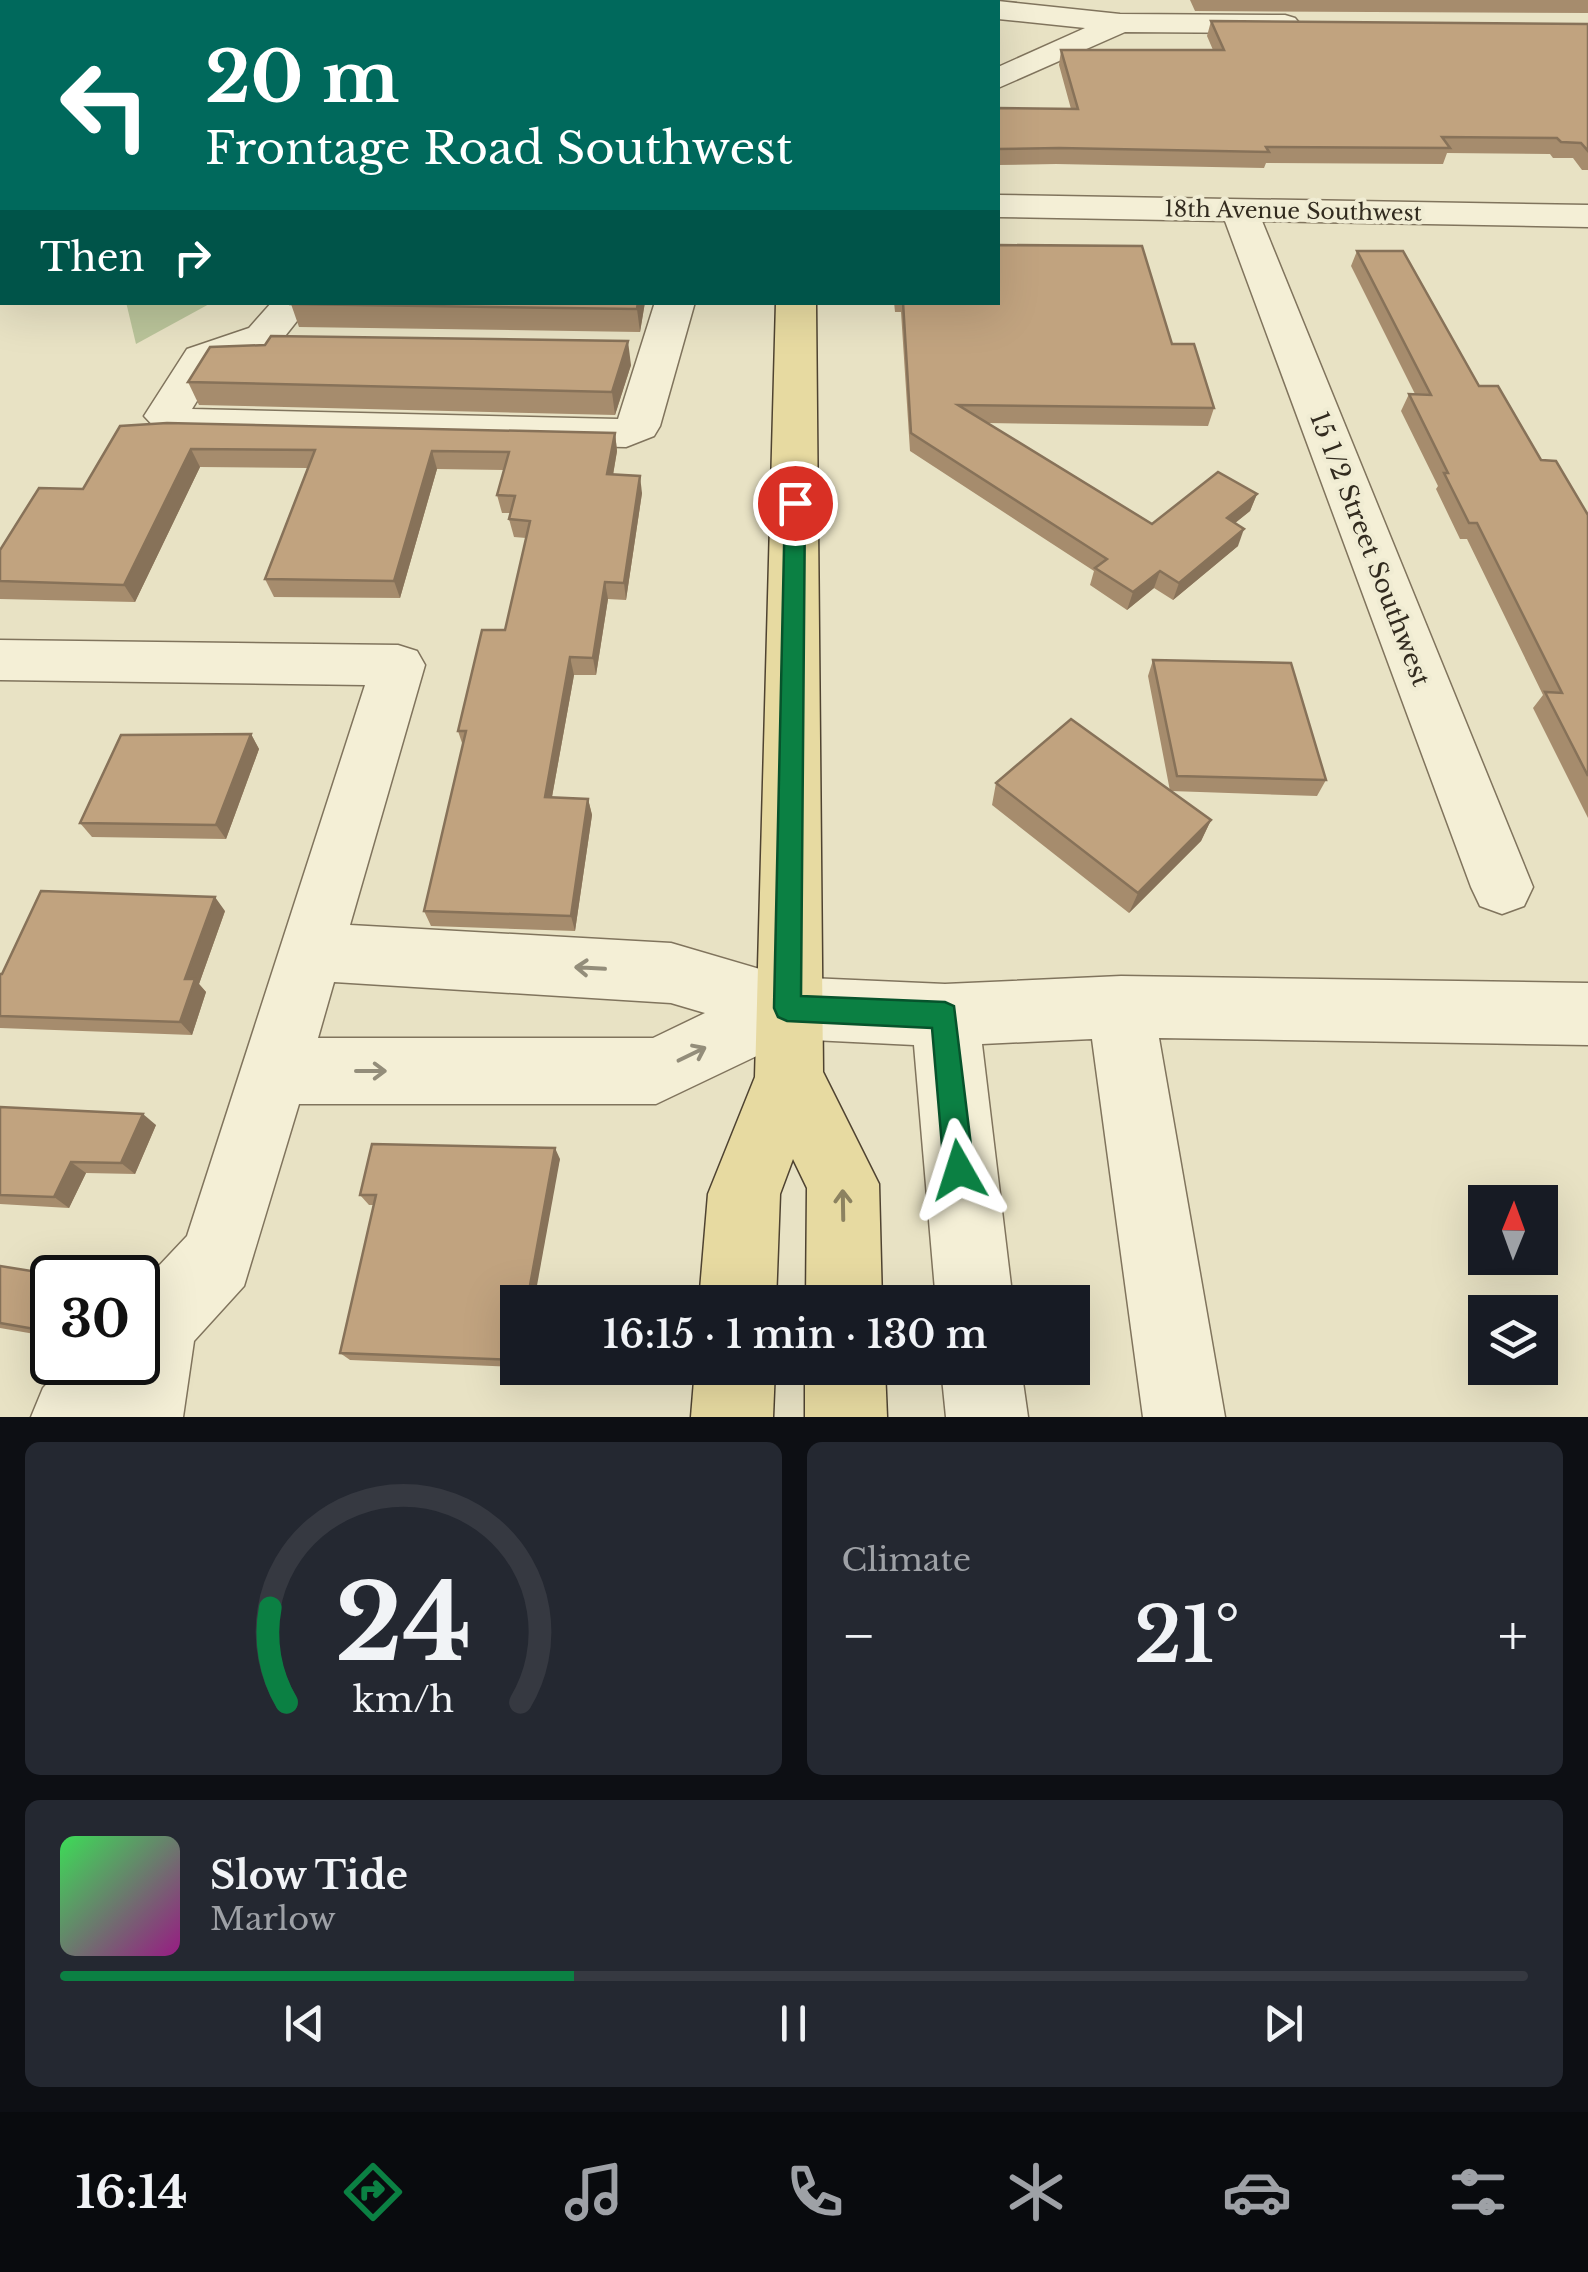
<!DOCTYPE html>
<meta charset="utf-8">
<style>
body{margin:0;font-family:"Libre Baskerville",serif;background:#242831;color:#f1f3f6;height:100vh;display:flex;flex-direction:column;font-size:38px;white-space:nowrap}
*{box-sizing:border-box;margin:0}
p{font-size:32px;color:#9ea1a6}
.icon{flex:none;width:55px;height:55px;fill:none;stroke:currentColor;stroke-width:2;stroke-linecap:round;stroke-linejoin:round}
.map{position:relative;height:1417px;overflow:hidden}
.panel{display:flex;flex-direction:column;gap:25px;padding:25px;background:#0d0f14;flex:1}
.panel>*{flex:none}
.hud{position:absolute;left:0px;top:0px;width:1000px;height:305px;box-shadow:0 10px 40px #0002;background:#00695c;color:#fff;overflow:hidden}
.needle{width:65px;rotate:1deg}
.fabs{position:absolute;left:1468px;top:1185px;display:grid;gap:20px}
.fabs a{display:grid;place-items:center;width:90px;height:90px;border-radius:0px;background:#171b24;box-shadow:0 10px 40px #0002;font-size:50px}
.speed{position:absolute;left:30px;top:1255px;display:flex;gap:20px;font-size:50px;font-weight:700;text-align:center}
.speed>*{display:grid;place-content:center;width:130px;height:130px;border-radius:50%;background:#171b24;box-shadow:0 10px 40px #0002;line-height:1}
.speed .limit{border:5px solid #111;border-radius:15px;background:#fff;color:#111}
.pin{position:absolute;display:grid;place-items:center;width:85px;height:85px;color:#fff;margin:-42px;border:5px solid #fff;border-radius:50%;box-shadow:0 2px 10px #0007}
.me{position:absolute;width:110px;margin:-55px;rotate:354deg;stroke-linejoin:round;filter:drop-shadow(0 0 8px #0008)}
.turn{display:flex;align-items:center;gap:35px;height:210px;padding:0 40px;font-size:45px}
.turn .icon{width:130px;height:130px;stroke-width:2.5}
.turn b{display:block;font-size:70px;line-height:85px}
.then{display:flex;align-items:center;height:95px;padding:0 40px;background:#0003;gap:20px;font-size:38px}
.big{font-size:75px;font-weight:600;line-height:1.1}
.panel .card{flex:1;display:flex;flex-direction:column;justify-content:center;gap:15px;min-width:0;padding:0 35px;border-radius:15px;background:#242831}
.panel .dial{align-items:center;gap:0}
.dial svg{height:260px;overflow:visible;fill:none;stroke:#363941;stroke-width:7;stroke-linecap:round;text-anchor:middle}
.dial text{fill:#f1f3f6;stroke:none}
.song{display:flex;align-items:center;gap:30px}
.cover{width:120px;height:120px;border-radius:15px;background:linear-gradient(135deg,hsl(130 70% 55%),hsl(310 70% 35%))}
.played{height:10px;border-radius:5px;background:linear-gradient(90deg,#0b8043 35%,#363941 35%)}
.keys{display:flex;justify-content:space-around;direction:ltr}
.heat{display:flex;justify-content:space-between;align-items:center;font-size:55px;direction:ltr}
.panel .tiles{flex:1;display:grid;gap:25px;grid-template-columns:1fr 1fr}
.card:last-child{grid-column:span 2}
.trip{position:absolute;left:500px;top:1285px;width:590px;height:100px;border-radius:0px;background:#171b24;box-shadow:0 10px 40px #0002;font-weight:600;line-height:100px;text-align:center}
.tab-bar{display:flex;height:160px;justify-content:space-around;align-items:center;background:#090b0e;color:#9ea1a6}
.tab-bar .icon{width:70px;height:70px}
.tab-bar .current{color:#0b8043}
.tab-bar b{font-size:45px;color:#f1f3f6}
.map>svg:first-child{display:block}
.green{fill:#bac49a}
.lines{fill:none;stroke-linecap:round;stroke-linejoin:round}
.minor-casing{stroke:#80745d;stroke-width:3}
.major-casing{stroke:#4f4331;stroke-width:3}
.minor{fill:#f4efd6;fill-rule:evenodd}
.major{fill:#e7daa1;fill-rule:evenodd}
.wall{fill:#a68c6d}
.shaded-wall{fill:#877259}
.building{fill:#c1a37f;stroke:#877259;stroke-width:2.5}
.oneway{stroke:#938d7a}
.oneway2{stroke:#8c8260}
.route{fill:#0b8043;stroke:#07532c;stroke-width:2.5}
.labels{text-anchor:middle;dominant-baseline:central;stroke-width:8;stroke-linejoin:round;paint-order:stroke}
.far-street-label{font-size:22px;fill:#322b1f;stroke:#f0ecd3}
.street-label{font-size:25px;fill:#322b1f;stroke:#f0ecd3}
</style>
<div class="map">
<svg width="1588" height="1417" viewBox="0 0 1588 1417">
<rect width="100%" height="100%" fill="#e8e2c4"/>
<polygon class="green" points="126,302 211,302 211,303 136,344"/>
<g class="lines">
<g class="minor-casing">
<g id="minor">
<polygon points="998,1 1120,14 1285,15 1295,18 1300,24 1295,30 1285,33 1125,32 998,88 998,67 1085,28 998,19 998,2 993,2"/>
<polygon points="998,195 1588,205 1588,227 1262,221 1533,887 1524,906 1502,914 1480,906 1471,887 1225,221 998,217"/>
<polygon points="272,302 312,302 278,345 218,367 192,409 618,419 655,302 695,302 660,426 654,436 626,447 176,437 160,433 144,416 187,349 249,328"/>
<path d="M0,640L398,645L417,651L425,665L350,925L671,943L787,977L945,984L1121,976L1588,983V1045L1159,1038L1225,1417H1143L1092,1039L982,1044L1013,1302H936L914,1045L792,1039L656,1104H299L244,1286L194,1341L183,1417H31L43,1388L67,1362H138V1288L187,1236L365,685L0,680ZM334,982L671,1003L705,1013L653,1038H318Z"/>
<polygon points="941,1368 1021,1368 1028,1417 946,1417"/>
</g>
</g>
<g class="major-casing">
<g id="major">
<polygon points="776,302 816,302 823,1072 879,1184 882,1302 806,1302 807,1188 793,1159 780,1194 776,1302 699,1302 708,1194 755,1077"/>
<polygon points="695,1368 775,1368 773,1417 691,1417"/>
<polygon points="805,1368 885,1368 887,1417 805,1417"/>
</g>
</g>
<use href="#minor" class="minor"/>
<use href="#major" class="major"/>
</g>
<g class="wall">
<polygon points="1190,0 1588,0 1588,13 1195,11"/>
<polygon points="1211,21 1588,24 1588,170 1582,170 1573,158 1553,158 1550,154 1447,153 1443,164 1266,163 1264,168 1056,164 998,165 998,108 1071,109 1059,65 1061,50 1213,50 1207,36"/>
<polygon points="1357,251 1479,386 1588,515 1588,818 1533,708 1543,695 1467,539 1460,539 1436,489 1438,486 1401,411 1409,394 1415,394 1351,266"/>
<polygon points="292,302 645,302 640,332 299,327 291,304"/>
<polygon points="894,302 998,302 1172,344 1214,408 1208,426 987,423 1152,524 1257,494 1250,511 1235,523 1238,546 1173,600 1154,588 1127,610 1090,585 1094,571 910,451 901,312 895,312"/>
<polygon points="631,365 615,415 199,405 188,382"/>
<polygon points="120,426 615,433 617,451 613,475 642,493 626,600 608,599 596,675 574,675 552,797 588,799 592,815 575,931 431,926 424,911 463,746 458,731 505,630 526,538 514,537 509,519 511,513 502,513 497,495 504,470 437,469 400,598 274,597 265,579 308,468 200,467 135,602 0,599 0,550 83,489"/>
<polygon points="1153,660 1326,780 1317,796 1171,791 1211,820 1201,841 1129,913 992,805 996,783 1170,791 1148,676"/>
<polygon points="251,734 259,749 226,839 92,837 80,823"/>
<polygon points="225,911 199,984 206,992 192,1035 0,1028 0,974"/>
<polygon points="0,1107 156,1125 135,1174 86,1173 69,1208 0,1204"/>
<polygon points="560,1159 518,1302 518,1367 350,1360 340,1353 374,1205 369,1205 360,1195"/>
<polygon points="0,1266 52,1278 52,1337 0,1328"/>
</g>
<g class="shaded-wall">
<polygon points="638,302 645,302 640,332 637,309"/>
<polygon points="628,341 631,365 615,415 612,392"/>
<polygon points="615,433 617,451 610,492 607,474"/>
<polygon points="191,449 200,467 135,602 124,585"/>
<polygon points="432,451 437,469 400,598 394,581"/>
<polygon points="640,476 642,493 626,600 624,583"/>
<polygon points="1257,494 1250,511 1220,535 1227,518"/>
<polygon points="1244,529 1238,546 1173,600 1179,583"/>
<polygon points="1160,571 1154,588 1127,610 1133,592"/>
<polygon points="605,582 608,599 596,675 593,658"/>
<polygon points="570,657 574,675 549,813 545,797"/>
<polygon points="251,734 259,749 226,839 216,825"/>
<polygon points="588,799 592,815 575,931 571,916"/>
<polygon points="1211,820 1201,841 1129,913 1138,893"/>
<polygon points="215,897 225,911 199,984 206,992 192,1035 180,1022 185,979"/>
<polygon points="143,1114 156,1125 135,1174 121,1163"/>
<polygon points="555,1148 560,1159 534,1302 527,1302"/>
<polygon points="71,1162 86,1173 69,1208 54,1197"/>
</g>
<g class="building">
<polygon points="1211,21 1588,24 1588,151 1581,143 1561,142 1557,138 1442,137 1450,148 1266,147 1269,152 1059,148 998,149 998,108 1078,109 1061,50 1224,50"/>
<polygon points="998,245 1142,246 1172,344 1194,344 1214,408 958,405 1152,524 1218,472 1257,494 1227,518 1244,529 1179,583 1160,571 1133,592 1095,568 1107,559 911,433 903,302 998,302"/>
<polygon points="1357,251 1403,251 1479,386 1498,386 1541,460 1556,461 1588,515 1588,776 1545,692 1562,693 1477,523 1469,523 1444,473 1448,473 1409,394 1431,395"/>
<polygon points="292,302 638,302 637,309 291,304"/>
<polygon points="271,336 628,341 612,392 188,382 210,347 265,345"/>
<polygon points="167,423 615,433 607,474 640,476 624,583 605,582 593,658 570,657 545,797 588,799 571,916 424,911 466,731 458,731 482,630 505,630 530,521 509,519 515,496 497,495 509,452 432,451 394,581 265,579 315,450 191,449 124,585 0,581 0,550 39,488 83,489 120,426"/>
<polygon points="1153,660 1291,663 1326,780 1177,776"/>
<polygon points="1071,719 1211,820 1138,893 996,783"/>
<polygon points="251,734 216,825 80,823 121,735"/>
<polygon points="41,891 215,897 185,979 195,979 180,1022 0,1016 0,974 2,974"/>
<polygon points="0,1107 143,1114 121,1163 71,1162 54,1197 0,1195"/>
<polygon points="372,1144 555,1148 527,1302 518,1302 517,1360 340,1353 376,1195 360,1195"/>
<polygon points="0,1266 75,1278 52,1278 52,1332 0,1323"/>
</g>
<defs><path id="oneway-shaft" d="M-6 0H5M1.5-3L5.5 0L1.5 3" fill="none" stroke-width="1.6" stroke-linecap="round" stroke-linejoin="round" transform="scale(2.5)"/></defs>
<g class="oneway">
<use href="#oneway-shaft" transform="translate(590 968) rotate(-177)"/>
<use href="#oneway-shaft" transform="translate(692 1054) rotate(-26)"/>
<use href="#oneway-shaft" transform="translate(371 1071)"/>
</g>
<use class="oneway2" href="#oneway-shaft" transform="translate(843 1205) rotate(-91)"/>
<polygon class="route" points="795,496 805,503 801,996 945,1002 954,1006 974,1170 970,1181 959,1185 949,1181 944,1170 932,1028 787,1021 778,1017 774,1008 785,503"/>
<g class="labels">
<g class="far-street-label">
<text transform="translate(1293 211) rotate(1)">18th Avenue Southwest</text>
</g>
<g class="street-label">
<text transform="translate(1370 549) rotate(69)">15 1/2 Street Southwest</text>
</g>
</g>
</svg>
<div class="fabs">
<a><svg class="needle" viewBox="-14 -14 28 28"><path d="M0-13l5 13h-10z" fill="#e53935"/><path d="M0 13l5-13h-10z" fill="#9ea1a6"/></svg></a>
<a><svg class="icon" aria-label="layers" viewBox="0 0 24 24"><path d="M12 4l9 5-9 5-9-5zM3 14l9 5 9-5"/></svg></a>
</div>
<div class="speed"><div class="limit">30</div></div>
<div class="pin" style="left:795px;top:503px;background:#d93025"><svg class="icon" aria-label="arrive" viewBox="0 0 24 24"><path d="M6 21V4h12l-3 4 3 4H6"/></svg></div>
<svg class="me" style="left:959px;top:1170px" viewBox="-20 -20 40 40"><path d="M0-17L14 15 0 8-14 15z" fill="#0b8043" stroke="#fff" stroke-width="4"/></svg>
<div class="trip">16:15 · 1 min · 130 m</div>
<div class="hud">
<div class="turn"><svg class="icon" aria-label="left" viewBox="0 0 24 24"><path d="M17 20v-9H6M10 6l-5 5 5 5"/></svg><div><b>20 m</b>Frontage Road Southwest</div></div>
<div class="then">Then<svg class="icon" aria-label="right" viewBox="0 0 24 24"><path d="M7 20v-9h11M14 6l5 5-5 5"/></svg></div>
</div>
</div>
<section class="panel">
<div class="tiles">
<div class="card dial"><svg viewBox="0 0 100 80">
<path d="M14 69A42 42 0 1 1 86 69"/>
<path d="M14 69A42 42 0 0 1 9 40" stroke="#0b8043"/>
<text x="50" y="56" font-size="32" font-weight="700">24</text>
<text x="50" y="72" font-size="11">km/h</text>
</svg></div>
<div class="card"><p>Climate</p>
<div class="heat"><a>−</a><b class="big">21°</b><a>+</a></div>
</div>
<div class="card">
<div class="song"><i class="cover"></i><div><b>Slow Tide</b><p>Marlow</p></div></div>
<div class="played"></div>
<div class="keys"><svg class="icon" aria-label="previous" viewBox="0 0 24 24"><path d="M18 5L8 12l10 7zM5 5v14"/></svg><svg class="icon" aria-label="pause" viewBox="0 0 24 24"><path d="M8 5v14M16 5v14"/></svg><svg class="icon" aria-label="next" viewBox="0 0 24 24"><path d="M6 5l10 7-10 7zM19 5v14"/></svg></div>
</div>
</div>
</section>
<nav class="tab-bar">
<b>16:14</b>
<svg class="icon current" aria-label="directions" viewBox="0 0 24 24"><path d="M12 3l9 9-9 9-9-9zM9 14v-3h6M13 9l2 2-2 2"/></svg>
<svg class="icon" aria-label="music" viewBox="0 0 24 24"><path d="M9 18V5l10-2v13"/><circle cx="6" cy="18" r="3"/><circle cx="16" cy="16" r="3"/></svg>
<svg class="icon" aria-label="phone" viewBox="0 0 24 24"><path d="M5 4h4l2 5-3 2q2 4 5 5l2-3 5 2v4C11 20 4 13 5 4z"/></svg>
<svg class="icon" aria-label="climate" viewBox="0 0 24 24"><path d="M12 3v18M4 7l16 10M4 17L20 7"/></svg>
<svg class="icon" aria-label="car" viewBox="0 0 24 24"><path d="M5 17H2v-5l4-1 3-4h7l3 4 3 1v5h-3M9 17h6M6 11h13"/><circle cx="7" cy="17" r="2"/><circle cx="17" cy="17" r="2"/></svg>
<svg class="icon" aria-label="filters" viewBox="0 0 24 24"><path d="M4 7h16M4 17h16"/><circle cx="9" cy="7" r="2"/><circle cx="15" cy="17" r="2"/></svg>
</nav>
